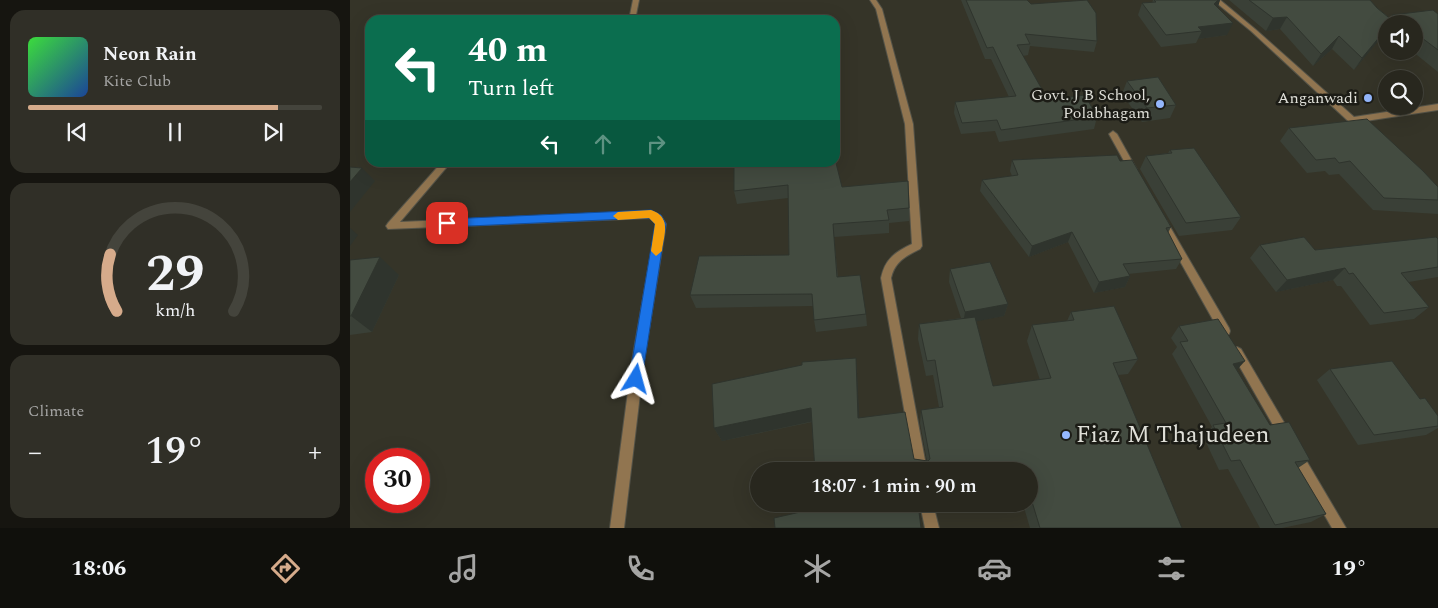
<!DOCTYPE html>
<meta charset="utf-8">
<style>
body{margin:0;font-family:Spectral,serif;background:#302f27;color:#f1f3f6;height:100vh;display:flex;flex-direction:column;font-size:19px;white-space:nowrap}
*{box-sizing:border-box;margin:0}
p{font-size:16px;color:#a5a5a4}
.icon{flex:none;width:28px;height:28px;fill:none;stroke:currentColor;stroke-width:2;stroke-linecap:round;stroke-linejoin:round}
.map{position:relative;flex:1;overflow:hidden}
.side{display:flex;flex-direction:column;gap:10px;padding:10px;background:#161510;width:350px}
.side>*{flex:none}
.guide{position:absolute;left:15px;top:15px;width:475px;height:152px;border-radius:15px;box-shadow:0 5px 20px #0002,0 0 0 1px #44443c;background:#0b6e4f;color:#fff;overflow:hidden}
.controls{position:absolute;left:1028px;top:15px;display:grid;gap:10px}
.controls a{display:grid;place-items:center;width:45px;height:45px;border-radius:50%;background:#28271e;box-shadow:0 5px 20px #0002,0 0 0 1px #44443c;font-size:25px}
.speed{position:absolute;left:15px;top:448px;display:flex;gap:10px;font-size:25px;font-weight:700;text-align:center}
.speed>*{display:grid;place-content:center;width:65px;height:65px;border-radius:50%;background:#28271e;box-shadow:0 5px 20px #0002,0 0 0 1px #44443c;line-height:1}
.speed .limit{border:8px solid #d22;background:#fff;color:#111}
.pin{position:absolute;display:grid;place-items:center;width:42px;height:42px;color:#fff;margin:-21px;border-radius:10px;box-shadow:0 2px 8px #0006}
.me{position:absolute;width:55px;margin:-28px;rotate:8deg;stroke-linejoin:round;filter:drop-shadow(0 0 4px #0008)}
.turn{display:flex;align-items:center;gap:18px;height:105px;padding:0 20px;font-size:22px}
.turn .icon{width:65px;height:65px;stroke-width:2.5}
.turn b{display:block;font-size:35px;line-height:42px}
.lanes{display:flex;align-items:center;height:48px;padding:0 20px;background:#0003;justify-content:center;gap:25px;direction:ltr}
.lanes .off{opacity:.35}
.big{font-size:38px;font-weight:600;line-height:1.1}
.side .tile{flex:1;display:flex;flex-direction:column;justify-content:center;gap:8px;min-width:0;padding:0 18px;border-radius:15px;background:#302f27}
.side .dial{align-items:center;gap:0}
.dial svg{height:130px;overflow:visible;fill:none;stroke:#44443c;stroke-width:7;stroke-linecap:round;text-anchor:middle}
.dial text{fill:#f1f3f6;stroke:none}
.song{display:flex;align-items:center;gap:15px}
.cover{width:60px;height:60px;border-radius:8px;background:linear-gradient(135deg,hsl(120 70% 55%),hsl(220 70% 35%))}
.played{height:5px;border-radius:2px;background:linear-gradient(90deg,#d6ab8b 85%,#44443c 85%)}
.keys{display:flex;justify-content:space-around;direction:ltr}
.heat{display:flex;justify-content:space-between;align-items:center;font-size:28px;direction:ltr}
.trip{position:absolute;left:400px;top:462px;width:288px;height:50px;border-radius:25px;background:#28271e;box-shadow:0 5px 20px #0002,0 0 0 1px #44443c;font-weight:600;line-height:50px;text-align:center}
.tabs{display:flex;height:80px;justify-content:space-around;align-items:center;background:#10100c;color:#a5a5a4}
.tabs .icon{width:35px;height:35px}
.tabs .on{color:#d6ab8b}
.tabs b{font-size:22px;color:#f1f3f6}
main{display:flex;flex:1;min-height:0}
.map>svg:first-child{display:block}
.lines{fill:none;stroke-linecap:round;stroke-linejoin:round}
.street-casing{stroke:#545348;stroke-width:2}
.street{fill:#917550;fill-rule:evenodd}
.wall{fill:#3a4037}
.shaded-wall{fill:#2f342d}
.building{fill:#434b40;stroke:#2f342d}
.route{fill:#1a73e8;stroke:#114b97}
.slow{fill:#f59e0b}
.poi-dot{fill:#94b7fd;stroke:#1c1c16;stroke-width:2}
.labels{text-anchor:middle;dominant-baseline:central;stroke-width:5;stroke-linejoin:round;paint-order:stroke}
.far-poi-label{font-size:16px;fill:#dfdfd8;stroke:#1c1c16;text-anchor:end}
.near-poi-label{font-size:24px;fill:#dfdfd8;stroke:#1c1c16;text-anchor:start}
</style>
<main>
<section class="side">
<div class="tile">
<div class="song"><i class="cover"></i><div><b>Neon Rain</b><p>Kite Club</p></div></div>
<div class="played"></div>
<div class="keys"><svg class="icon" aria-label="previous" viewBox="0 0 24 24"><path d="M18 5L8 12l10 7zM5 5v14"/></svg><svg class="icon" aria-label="pause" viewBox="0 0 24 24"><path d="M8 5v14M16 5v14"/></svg><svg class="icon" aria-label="next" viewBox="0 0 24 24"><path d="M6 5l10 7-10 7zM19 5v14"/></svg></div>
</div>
<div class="tile dial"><svg viewBox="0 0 100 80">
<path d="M14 69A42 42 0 1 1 86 69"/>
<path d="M14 69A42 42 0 0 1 10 34" stroke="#d6ab8b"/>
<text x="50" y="56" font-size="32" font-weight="700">29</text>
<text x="50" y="72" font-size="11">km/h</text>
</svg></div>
<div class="tile"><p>Climate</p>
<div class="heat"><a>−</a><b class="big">19°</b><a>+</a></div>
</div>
</section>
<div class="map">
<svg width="1088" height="528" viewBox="0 0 1088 528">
<rect width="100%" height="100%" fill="#353428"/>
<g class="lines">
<g class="street-casing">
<g id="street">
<polygon points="283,0 289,0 285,20 279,20"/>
<path d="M520,0H526L532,9L563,124L572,246L570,249C556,256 545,261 541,278L577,471H565L531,278C535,259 545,252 562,244L555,124L526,9Z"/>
<polygon points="863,0 870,0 905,29 1004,117 1088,104 1088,110 1009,122 1017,130 1013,133 1010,132 901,31"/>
<polygon points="763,131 767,134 787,170 786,172 783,173 779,170 759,134"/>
<polygon points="92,162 101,162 50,222 301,211 311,216 316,224 294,361 274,528 260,528 282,361 306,224 304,220 300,218 38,229 36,226 38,223"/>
<polygon points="813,218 816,220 879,328 880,331 879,334 875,336 871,334 808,222"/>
<polygon points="887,347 891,349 939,431 941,435 939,439 935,441 931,439 883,355 881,352 883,349"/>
<polygon points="946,448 950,450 996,528 982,528 942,458 940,454 942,450"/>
<polygon points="570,504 583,504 589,528 575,528"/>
</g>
</g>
<use href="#street" class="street"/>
</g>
<g class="wall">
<polygon points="611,0 677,0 681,4 747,41 744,52 680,46 678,55 673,56 698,100 747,117 744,129 649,142 645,131 611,134 604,113 605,102 659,97 641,59 635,59"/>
<polygon points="803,0 870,0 867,7 877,35 848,39 846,43 811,47 788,15 792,3 802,3"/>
<polygon points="879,0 1020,0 1027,8 1040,18 1042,15 1088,14 1088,72 1062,51 1064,51 1064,24 1036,24 1036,31 1004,70 982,49 963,66 930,29 916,31"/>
<polygon points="777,81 826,105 820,118 792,122 772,94"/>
<polygon points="20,107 20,125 14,118"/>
<polygon points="939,128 1088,187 1088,214 1023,210 989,174 979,175 975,171 957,173 930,141"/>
<polygon points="820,150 891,217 882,230 829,236 790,169 796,156 818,153"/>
<polygon points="662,160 770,161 821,227 818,233 832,259 826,269 778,274 780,276 775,287 744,293 718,242 679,257 630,191 632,180 662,176 660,171"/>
<polygon points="384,162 492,187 559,208 559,221 539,223 539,233 484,237 488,277 516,314 517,326 466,332 464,320 463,306 346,308 340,295 439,255 438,198 387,204 384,191"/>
<polygon points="1088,239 1088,277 1059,282 1079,307 1064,319 1020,325 991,286 987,286 983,280 926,292 900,258 910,245 965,250"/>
<polygon points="0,260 49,275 22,332 0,335"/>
<polygon points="600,269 658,304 654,316 626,321 643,386 690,380 677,341 682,325 717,321 721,312 788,359 778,374 768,375 832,528 680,528 673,504 679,504 679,471 465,471 462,422 372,441 364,428 507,373 509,418 564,459 577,461 570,423 571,410 589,407 583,375 576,376 568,339 569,324 611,318 599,282"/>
<polygon points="829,326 887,370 920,425 960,460 948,468 976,514 961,522 932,528 910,528 878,469 869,470 853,436 862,427 822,354 827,347 821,338"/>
<polygon points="980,369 1070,399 1088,416 1088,428 1076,435 1008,445 967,380"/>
<polygon points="585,504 653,504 586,508"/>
</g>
<g class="shaded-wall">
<polygon points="868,0 870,0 868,7 859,16 864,4"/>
<polygon points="937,17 930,29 916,31 923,18"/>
<polygon points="883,23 877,35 848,39 852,31 848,27"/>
<polygon points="1036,29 1035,33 1004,70 1012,58"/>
<polygon points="989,36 982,49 963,66 971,54"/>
<polygon points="12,168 25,181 0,212 0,182"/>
<polygon points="0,228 8,235 0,246"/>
<polygon points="722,232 718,242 679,257 682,246"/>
<polygon points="30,257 49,275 22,332 1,316"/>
<polygon points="995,268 983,280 926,292 937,280"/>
<polygon points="780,276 775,287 744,293 749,282"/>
<polygon points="658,304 654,316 613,324 615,312"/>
<polygon points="506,358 507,373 510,431 508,418"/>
<polygon points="895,361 885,372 883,364"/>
<polygon points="461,408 464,421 372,441 364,428"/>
</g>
<g class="building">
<polygon points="616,0 677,0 681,4 737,0 746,13 747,41 675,34 680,44 667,45 698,100 735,95 747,117 651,130 647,120 612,123 605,102 666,96 643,47 637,48"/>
<polygon points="804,0 868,0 864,4 883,23 848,27 852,31 816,35 792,3 806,2"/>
<polygon points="899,0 1020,0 1027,8 1043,21 1041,24 1036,24 1036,29 1012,58 989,36 971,54 937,17 923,18"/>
<polygon points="1083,10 1088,14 1088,50 1064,32 1064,24 1053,24 1042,15"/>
<polygon points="808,77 826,105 797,108 777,81"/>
<polygon points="20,107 20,117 14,118"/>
<polygon points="1017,119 1073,171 1088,187 1088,200 1034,198 1000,161 989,163 985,158 966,160 939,128"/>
<polygon points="844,148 891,217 836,223 796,156 822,153 820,150"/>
<polygon points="767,155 770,161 782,160 821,227 816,228 832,259 773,264 780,276 749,282 722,232 682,246 632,180 668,175 662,160"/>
<polygon points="485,159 492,187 558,181 559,208 537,210 539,220 483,224 487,277 510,275 516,314 464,320 462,294 340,295 349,256 439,255 438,185 384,191 384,162 485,162"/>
<polygon points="0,167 12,168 0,182"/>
<polygon points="954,237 965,250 1086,237 1088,239 1088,267 1051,273 1079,307 1034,313 1003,273 999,274 995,268 937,280 910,245"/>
<polygon points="30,257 1,316 0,316 0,260"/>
<polygon points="640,262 658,304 615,312 600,269"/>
<polygon points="764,306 788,359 763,363 832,528 690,528 679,492 679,471 465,471 461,408 364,428 362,384 452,365 452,362 506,358 508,418 555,412 564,459 578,461 580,459 571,410 593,407 585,360 577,361 569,324 625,317 643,386 701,378 682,325 724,320 721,312"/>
<polygon points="868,319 895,361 883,364 920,425 939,422 960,460 945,462 976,514 925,525 890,460 881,461 863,425 876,423 830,342 838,341 829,326"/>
<polygon points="1042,361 1070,399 1075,398 1088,416 1088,426 1024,435 980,369"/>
<polygon points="468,504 568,504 571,528 425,528 424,518 468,508"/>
</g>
<polygon class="route" points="301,210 311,215 316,224 292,379 290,384 286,385 281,384 279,379 305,224 299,218 97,227 91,223 97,219"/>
<path class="slow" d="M301,210C322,217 314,235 312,251L306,256L301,251L305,224L299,218L268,220L263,216L268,212Z"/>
<g class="poi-dot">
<circle cx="1018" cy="98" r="5"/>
<circle cx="810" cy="104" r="5"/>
<circle cx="716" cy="435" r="5"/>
</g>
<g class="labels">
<g class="far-poi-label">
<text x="800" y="95">Govt. J B School,<tspan x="800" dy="18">Polabhagam</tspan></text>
<text x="1008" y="98">Anganwadi</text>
</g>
<g class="near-poi-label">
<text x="726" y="435">Fiaz M Thajudeen</text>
</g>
</g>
</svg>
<div class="controls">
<a><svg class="icon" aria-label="sound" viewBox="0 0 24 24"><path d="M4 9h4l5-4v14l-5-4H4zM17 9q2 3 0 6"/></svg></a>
<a><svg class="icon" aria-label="search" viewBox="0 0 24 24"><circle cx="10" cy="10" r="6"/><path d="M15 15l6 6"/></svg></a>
</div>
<div class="speed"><div class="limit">30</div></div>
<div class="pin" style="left:97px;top:223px;background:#d93025"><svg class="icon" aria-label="arrive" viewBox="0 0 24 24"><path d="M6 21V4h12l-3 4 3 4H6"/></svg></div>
<svg class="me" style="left:286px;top:379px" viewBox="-20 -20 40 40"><path d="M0-17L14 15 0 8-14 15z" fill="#1a73e8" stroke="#fff" stroke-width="4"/></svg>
<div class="trip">18:07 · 1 min · 90 m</div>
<div class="guide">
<div class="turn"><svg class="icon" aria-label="left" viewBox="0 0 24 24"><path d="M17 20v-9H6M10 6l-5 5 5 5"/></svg><div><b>40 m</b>Turn left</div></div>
<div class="lanes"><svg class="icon" aria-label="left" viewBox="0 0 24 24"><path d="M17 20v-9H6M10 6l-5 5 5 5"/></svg><svg class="icon off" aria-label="ahead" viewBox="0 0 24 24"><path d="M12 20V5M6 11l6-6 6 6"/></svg><svg class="icon off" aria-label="right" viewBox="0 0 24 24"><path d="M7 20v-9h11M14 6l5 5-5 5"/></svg></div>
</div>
</div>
</main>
<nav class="tabs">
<b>18:06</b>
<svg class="icon on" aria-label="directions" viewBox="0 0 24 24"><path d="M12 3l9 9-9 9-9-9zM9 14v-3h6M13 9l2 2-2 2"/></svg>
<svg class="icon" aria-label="music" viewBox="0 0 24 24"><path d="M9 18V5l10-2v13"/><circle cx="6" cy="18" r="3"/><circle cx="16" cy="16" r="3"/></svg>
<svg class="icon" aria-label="phone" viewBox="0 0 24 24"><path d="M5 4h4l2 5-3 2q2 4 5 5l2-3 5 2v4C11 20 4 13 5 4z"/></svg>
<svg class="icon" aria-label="climate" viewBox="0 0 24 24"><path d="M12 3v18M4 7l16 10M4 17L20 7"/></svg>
<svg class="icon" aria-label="car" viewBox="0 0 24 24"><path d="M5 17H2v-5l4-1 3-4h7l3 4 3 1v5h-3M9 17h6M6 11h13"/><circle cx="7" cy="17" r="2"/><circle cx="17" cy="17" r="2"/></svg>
<svg class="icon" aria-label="filters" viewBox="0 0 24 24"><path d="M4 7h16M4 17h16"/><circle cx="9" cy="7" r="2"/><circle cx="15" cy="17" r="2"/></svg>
<b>19°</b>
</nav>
